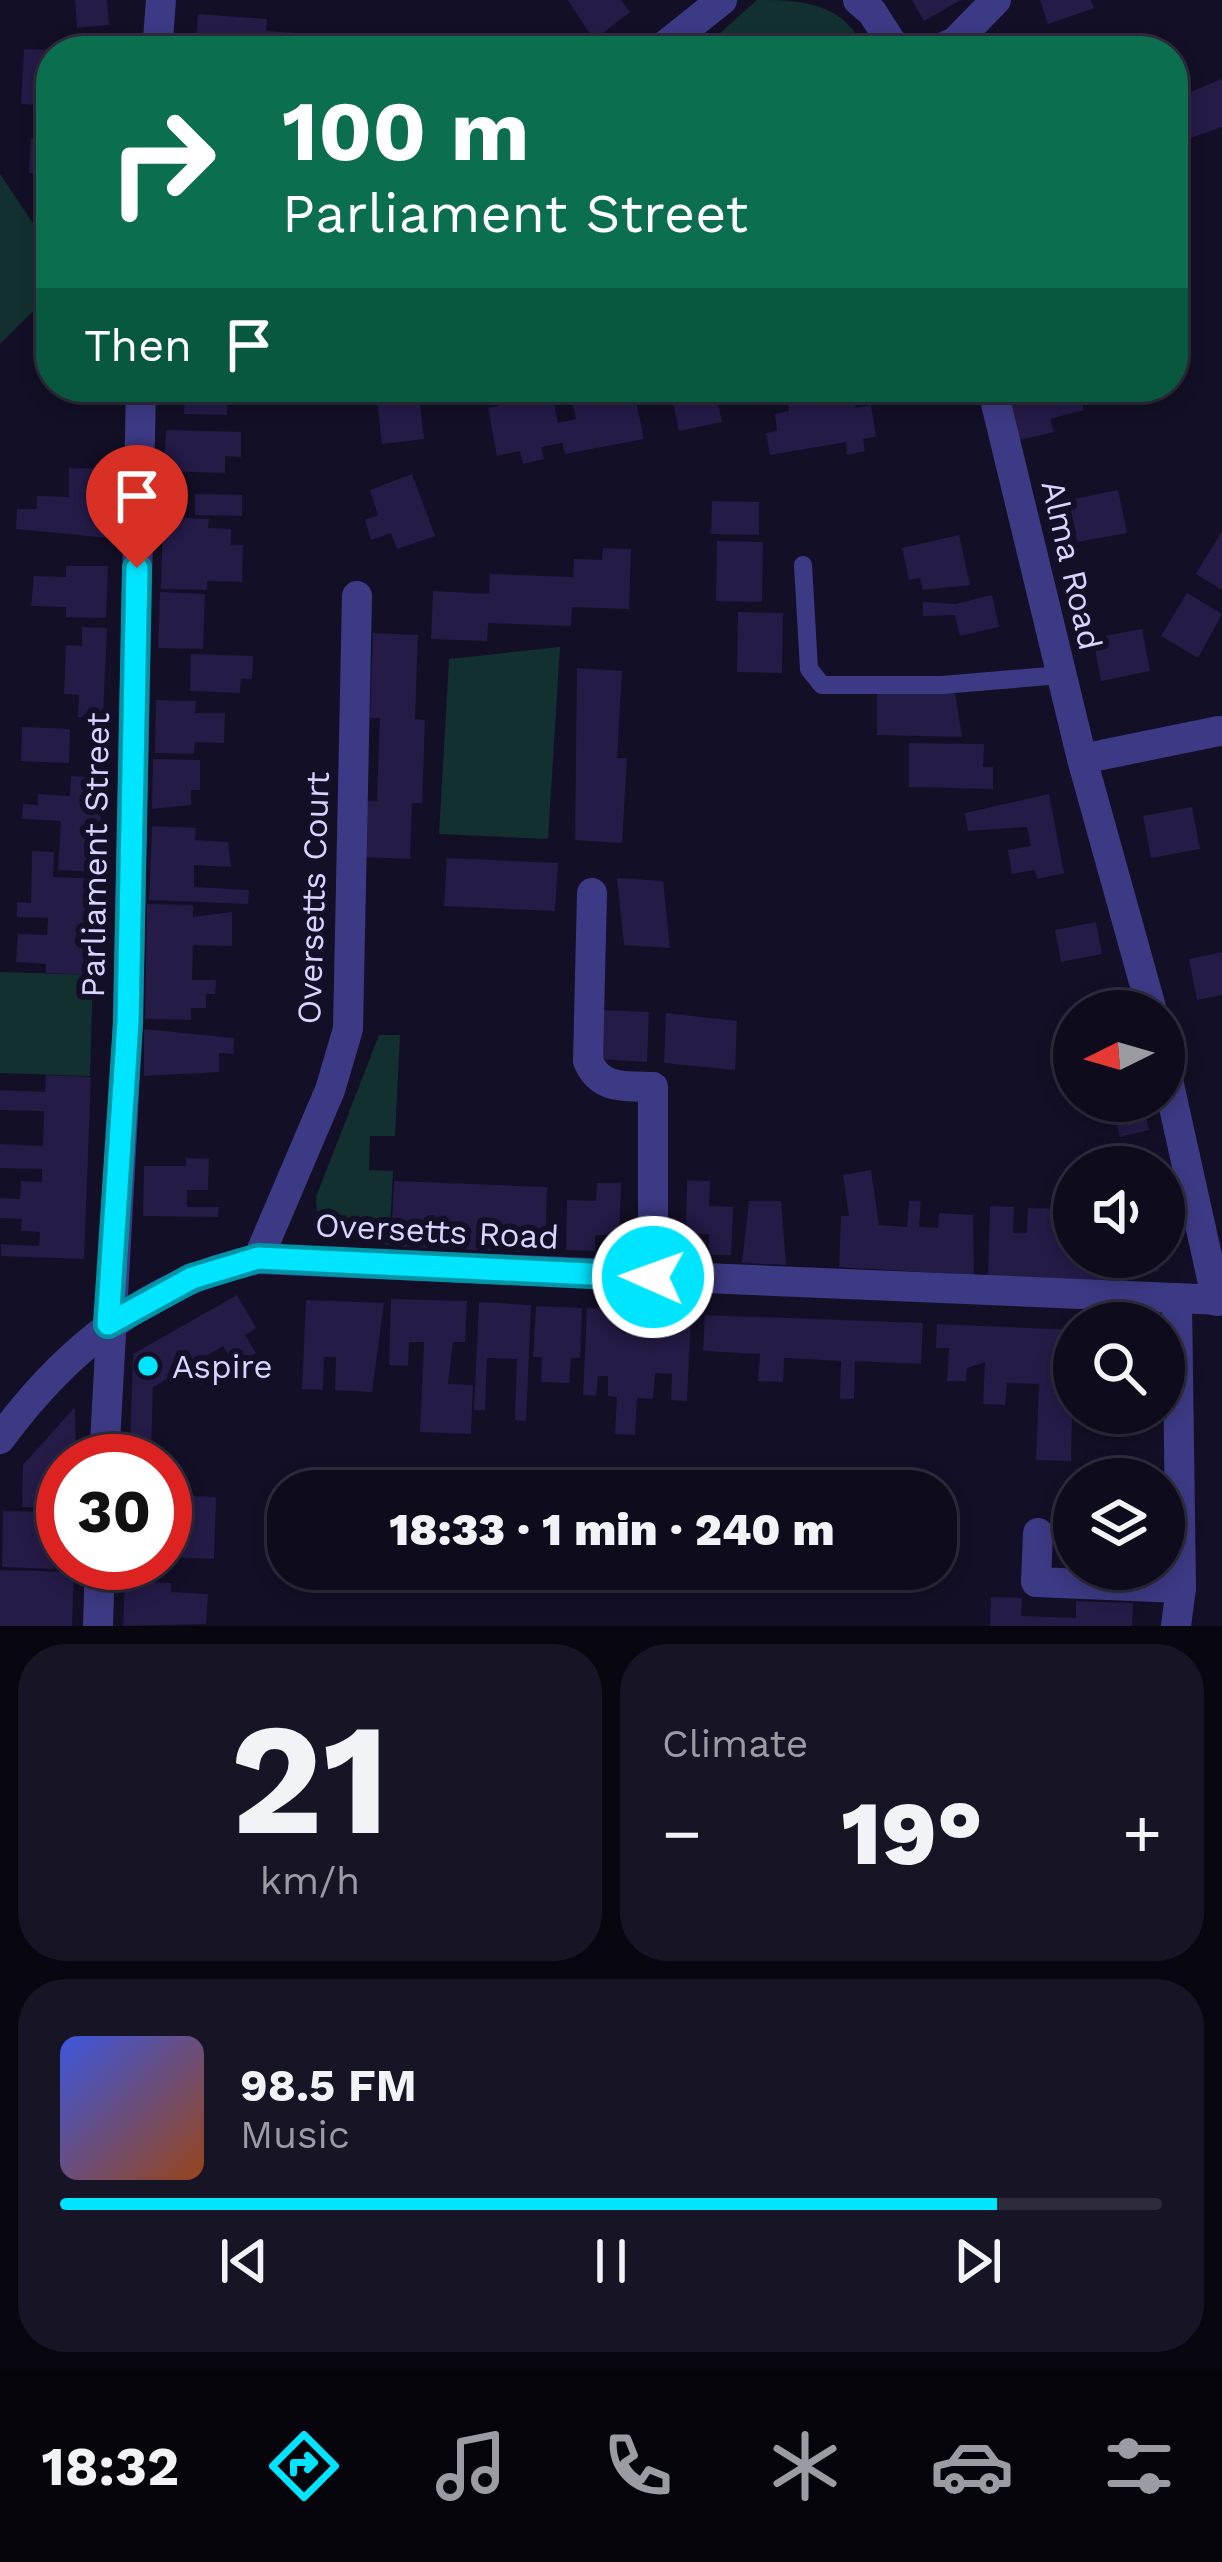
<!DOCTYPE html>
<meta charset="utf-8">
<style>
body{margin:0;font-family:"Work Sans",sans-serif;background:#171425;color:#f1f3f6;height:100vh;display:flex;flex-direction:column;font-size:45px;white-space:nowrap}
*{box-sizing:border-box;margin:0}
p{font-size:39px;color:#9b9ba3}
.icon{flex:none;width:66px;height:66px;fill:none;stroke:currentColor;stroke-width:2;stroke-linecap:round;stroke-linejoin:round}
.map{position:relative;height:1626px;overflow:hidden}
.details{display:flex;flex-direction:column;gap:18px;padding:18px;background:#08060f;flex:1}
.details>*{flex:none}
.top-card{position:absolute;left:36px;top:36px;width:1152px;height:366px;border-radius:48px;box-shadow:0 6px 18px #0003,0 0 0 3px #2e2b3b;background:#0b6e4f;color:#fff;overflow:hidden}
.needle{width:78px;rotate:265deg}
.tools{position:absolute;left:1053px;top:990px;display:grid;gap:24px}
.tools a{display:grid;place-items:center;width:132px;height:132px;border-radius:50%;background:#0e0b1c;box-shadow:0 6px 18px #0003,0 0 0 3px #2e2b3b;font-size:60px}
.speed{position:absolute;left:36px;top:1434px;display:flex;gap:24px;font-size:60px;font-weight:700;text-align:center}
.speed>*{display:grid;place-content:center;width:156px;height:156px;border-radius:50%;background:#0e0b1c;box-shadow:0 6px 18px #0003,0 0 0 3px #2e2b3b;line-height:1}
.speed .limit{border:18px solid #d22;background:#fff;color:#111}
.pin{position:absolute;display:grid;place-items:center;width:102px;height:102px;color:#fff;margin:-123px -51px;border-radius:50% 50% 50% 0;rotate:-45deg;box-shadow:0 0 12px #0007}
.pin .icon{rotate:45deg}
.me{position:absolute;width:132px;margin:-66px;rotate:272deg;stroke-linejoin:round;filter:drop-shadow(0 0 9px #0008)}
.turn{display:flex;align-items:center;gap:42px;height:252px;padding:0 48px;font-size:54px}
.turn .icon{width:156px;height:156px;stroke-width:2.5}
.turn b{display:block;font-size:84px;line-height:102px}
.then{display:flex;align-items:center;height:114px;padding:0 48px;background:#0003;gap:24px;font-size:45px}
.big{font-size:90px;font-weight:800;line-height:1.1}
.details .card{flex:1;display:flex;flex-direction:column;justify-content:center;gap:18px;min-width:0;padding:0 42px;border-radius:48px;background:#171425}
.details .dial{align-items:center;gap:0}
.dial b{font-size:156px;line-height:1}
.song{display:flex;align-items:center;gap:36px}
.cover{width:144px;height:144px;border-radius:18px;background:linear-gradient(135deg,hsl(230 70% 55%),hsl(20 70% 35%))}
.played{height:12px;border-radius:6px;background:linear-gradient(90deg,#00e5ff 85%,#2e2b3b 85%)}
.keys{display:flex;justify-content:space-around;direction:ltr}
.heat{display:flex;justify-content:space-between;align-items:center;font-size:66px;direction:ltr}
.details .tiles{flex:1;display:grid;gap:18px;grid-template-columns:1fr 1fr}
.card:last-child{grid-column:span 2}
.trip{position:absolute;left:267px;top:1470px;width:690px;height:120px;border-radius:48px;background:#0e0b1c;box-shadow:0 6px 18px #0003,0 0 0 3px #2e2b3b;font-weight:800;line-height:120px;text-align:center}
.dock{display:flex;height:192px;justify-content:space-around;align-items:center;background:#06040b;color:#9b9ba3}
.dock .icon{width:84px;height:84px}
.dock .on{color:#00e5ff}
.dock b{font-size:54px;color:#f1f3f6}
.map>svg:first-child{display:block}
.green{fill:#12302f}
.building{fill:#241b47}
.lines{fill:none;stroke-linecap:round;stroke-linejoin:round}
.service{stroke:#3d3a85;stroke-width:18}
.minor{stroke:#3d3a85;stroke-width:30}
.route-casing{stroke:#0095a6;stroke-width:30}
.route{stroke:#00e5ff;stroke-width:21}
.poi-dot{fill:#00e5ff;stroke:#130f26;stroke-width:4.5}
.labels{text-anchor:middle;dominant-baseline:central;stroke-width:12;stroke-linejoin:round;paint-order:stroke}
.street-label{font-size:33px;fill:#d9d4ff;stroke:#130f26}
.poi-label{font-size:33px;fill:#d9d4ff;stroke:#130f26;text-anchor:start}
</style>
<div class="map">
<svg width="1222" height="1626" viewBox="0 0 1222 1626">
<rect width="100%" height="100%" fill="#130f26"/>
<g class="green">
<path d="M757,0C804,0 844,3 866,51H700Z"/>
<polygon points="0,174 51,250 51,293 0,344"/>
<polygon points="560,647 548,839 439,834 449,659"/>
<polygon points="0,972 93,975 90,1076 0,1073"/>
<polygon points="379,1035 400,1035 395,1136 370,1136 369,1170 393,1171 389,1245 337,1237 317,1212 316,1197"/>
</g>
<g class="building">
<polygon points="75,0 107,0 109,25 77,28"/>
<polygon points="568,0 621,0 630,12 594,40"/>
<polygon points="912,0 961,0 924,21"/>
<polygon points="1040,0 1091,0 1094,8 1048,24"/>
<polygon points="198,14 267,19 266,31 294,33 293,51 195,51"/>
<polygon points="24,49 51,50 51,106 21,104"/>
<polygon points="1222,79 1222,127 1173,144 1173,99"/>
<polygon points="31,138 51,139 51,174 29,173"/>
<polygon points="185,387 228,387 227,415 184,414"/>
<polygon points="621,387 633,387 644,439 565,454 562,443 541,447 544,459 523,464 520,451 497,456 488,408 499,406 497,399 509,397 510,404 521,401 519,394 552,395 558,423 576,419 572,400 601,394 600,388"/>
<polygon points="714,387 722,422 679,431 670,388"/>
<polygon points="826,387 852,387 856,408 871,405 876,437 863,439 865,451 847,455 846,442 770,455 766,433 777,431 775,414 789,411 786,394"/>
<polygon points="1003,387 1070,387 1043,395 1044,400 1079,391 1084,410 1050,419 1054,432 1016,441"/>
<polygon points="419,395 424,439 382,444 377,399"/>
<polygon points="166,430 241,432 241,457 225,456 225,473 164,471"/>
<polygon points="69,468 112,469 110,538 16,529 17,509 37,509 37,496 69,497"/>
<polygon points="412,474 435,536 397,549 391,533 371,540 365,520 378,515 370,490"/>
<polygon points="1118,490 1127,533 1077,542 1069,500"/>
<polygon points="195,494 242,495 242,516 195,515"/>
<polygon points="712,501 759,502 759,535 711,534"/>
<polygon points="163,517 209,519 208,528 231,529 231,545 243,545 242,582 207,581 207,590 161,589"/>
<polygon points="1222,531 1222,590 1196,574"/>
<polygon points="959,535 970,585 923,590 920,578 909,580 902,548"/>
<polygon points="717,541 763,542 762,602 716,601"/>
<polygon points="603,548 631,549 629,609 572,607 571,626 488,623 487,641 431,639 433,591 489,594 490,574 573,577 574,559 602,560"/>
<polygon points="66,566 108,566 106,618 66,617 66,607 31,606 34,576 66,577"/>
<polygon points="160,592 205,594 203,649 158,648"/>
<polygon points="1187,593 1222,614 1198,658 1161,636"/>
<polygon points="992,595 999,627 960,636 955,615 923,616 923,602 955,604"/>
<polygon points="738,612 783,613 782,673 737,672"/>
<polygon points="82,627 107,628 103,718 78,717 79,695 64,694 66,645 82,646"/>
<polygon points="1142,629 1150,671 1101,681 1093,638"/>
<polygon points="373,633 418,635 415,719 425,720 422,803 412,803 410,859 365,857 367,801 377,801 380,718 370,718"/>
<polygon points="191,654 253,656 252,679 241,679 240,693 190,691"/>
<polygon points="577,668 622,671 617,758 627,758 622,843 575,840"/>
<polygon points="877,691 955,692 962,737 877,735"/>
<polygon points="156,700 196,701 195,713 225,713 224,743 195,742 194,754 155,753"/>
<polygon points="22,727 70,729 69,763 21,761"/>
<polygon points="909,743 984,744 983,767 993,767 993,789 909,787"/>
<polygon points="153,759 200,760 200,790 191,790 191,805 152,809"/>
<polygon points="71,776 103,778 98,872 58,870 61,821 22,819 23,804 38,805 38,794 70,796"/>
<polygon points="1049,794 1064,873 1037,879 1035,870 1012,874 1008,850 1031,846 1027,827 968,831 965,813"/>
<polygon points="1192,807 1200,849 1151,858 1143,816"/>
<polygon points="152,826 196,828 195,840 228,842 231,867 194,865 194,887 249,890 248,904 149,900"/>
<polygon points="32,851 54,852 53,877 97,879 94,975 46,973 46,964 16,962 18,934 47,935 48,918 17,917 17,902 31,903"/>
<polygon points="447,858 558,863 555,911 444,906"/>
<polygon points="617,878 663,881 670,948 624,945"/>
<polygon points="147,904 193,905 193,917 232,912 232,946 193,945 192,980 216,980 215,994 206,994 206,1008 191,1008 191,1020 145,1019"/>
<polygon points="1096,922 1102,954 1061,962 1055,930"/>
<polygon points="1222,952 1222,995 1197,1000 1189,959"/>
<polygon points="603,1010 649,1012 647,1062 600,1059"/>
<polygon points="666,1013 737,1021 735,1070 664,1063"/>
<polygon points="144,1029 234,1038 233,1054 219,1053 219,1072 144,1076"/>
<polygon points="46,1075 91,1077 84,1259 1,1256 1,1244 39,1246 40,1232 21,1231 22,1219 0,1218 0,1198 20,1199 21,1181 42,1182 42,1169 0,1168 0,1144 43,1146 44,1111 0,1110 0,1090 45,1092"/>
<polygon points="1112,1101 1142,1101 1149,1130 1120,1137"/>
<polygon points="186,1158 209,1159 208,1190 187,1190 187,1207 219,1207 218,1217 143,1216 144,1166 186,1166"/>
<polygon points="871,1170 879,1225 907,1227 909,1201 921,1201 919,1227 938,1228 939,1213 973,1215 974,1275 839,1267 841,1216 849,1216 843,1175"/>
<polygon points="687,1180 710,1181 709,1206 733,1207 731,1255 709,1255 709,1234 686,1234"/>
<polygon points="394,1181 547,1187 545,1253 391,1246"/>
<polygon points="597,1183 621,1183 619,1235 595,1235 595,1251 566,1250 567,1200 596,1201"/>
<polygon points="749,1201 781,1201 786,1265 742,1263"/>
<polygon points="990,1206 1014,1207 1013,1233 1027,1233 1028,1208 1065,1209 1065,1235 1074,1235 1074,1257 1106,1257 1105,1280 988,1276"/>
<polygon points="1118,1257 1156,1257 1159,1271 1123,1278"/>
<polygon points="237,1295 256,1328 245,1335 256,1353 234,1365 223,1346 202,1358 213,1377 200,1385 190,1366 153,1387 151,1453 130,1452 133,1354"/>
<polygon points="391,1299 467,1301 465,1342 453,1342 448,1384 473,1385 471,1434 420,1432 424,1342 409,1342 408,1366 389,1365"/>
<polygon points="306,1300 384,1303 372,1392 335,1390 336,1357 324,1357 323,1390 302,1389"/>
<polygon points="479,1302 531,1305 526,1421 515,1420 517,1359 487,1358 485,1410 474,1410"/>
<polygon points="536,1306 582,1308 580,1358 571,1358 569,1383 541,1382 542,1357 533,1357"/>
<polygon points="587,1308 691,1312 687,1401 671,1400 672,1374 655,1373 653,1399 637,1398 635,1435 615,1434 617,1397 608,1396 608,1376 598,1376 596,1396 583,1395"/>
<polygon points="705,1315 923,1323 921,1364 855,1361 854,1399 840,1399 841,1361 784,1358 783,1382 758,1381 760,1354 703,1351"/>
<polygon points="937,1324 1074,1330 1071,1461 1036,1460 1039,1384 1007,1383 1005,1405 983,1404 985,1362 967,1368 966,1381 947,1381 949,1348 936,1348"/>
<polygon points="75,1407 76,1461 63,1461 63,1508 22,1507 23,1465"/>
<polygon points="1079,1413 1133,1413 1132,1424 1078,1422"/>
<polygon points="165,1495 216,1497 214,1559 165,1557"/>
<polygon points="3,1511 56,1512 54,1569 2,1567"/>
<polygon points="0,1570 74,1572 72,1626 0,1626"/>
<polygon points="125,1581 171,1583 171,1592 208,1594 206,1624 123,1626"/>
<polygon points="991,1597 1022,1598 1021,1616 1076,1618 1076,1601 1133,1603 1132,1626 990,1626"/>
</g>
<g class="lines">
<polyline class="service" points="803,565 809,669 822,685 942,685 1061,675"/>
<g class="minor">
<polyline points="858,0 872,12 897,51"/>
<polyline points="157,51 161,0"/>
<polyline points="658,51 722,0"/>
<polyline points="935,51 955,42 996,0"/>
<polyline points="992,387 1082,759 1152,1011"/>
<polyline points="1082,759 1219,731"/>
<path d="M592,893L588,1061C600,1090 625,1086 653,1087V1277"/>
<polyline points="1164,1062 1217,1301"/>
<polyline points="258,1259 330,1090 348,1029 357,596"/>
<path d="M0,1439C64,1351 150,1281 258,1259L1222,1300"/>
<polyline points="104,1461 128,1022 141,387"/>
<polyline points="1038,1533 1036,1582 1181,1588"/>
<polyline points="98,1626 100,1563"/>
<polyline points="1176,1626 1181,1588 1177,1302"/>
</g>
</g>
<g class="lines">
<g class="route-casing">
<polyline id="route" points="137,568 128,1022 108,1324 192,1278 258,1258 653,1277"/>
</g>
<use href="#route" class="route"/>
</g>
<circle class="poi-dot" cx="148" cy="1366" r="12"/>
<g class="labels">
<g class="street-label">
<text transform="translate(1072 565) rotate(77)">Alma Road</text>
<text transform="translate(95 855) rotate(-89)">Parliament Street</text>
<text transform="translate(313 898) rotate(-88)">Oversetts Court</text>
<text transform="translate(437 1231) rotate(3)">Oversetts Road</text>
</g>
<g class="poi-label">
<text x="172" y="1366">Aspire</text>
</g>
</g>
</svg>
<div class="tools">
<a><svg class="needle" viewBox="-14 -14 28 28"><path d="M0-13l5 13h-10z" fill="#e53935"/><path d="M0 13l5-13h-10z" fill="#9b9ba3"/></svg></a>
<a><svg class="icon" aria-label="sound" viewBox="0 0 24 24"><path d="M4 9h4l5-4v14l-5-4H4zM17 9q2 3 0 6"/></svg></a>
<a><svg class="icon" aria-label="search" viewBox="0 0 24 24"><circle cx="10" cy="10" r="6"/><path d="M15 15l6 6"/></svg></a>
<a><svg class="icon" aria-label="layers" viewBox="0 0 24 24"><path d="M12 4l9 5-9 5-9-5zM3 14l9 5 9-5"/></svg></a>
</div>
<div class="speed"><div class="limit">30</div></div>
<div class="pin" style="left:137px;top:568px;background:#d93025"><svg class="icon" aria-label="arrive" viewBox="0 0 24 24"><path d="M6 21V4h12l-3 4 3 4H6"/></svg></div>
<svg class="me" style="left:653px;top:1277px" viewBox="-20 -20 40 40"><circle r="17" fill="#00e5ff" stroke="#fff" stroke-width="3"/><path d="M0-11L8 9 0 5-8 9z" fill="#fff"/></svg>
<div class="trip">18:33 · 1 min · 240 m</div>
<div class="top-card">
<div class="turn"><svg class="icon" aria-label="right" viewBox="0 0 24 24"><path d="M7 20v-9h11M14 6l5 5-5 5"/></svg><div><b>100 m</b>Parliament Street</div></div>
<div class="then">Then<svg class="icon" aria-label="arrive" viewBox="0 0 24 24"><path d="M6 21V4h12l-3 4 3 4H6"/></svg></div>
</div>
</div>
<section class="details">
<div class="tiles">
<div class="card dial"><b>21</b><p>km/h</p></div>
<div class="card"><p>Climate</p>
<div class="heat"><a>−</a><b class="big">19°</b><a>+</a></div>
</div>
<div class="card">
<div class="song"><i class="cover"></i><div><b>98.5 FM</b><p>Music</p></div></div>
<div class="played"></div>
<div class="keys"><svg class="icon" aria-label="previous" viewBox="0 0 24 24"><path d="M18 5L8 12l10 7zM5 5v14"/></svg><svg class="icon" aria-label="pause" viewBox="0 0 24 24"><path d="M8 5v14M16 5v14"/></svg><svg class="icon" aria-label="next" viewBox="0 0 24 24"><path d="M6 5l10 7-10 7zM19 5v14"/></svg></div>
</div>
</div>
</section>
<nav class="dock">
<b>18:32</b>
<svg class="icon on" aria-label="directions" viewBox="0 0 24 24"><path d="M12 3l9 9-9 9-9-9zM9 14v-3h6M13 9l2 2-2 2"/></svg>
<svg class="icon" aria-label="music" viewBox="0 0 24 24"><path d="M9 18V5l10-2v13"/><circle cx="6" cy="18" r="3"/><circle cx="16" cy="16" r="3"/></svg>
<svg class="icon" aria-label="phone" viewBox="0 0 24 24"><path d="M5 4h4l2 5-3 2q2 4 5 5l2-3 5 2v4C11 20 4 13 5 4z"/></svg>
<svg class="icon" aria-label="climate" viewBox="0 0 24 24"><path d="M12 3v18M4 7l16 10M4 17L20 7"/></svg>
<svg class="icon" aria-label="car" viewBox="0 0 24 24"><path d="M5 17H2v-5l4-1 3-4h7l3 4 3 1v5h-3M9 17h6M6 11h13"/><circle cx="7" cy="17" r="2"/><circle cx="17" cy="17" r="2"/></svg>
<svg class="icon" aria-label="filters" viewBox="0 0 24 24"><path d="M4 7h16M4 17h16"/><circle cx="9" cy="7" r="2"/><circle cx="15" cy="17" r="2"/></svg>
</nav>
